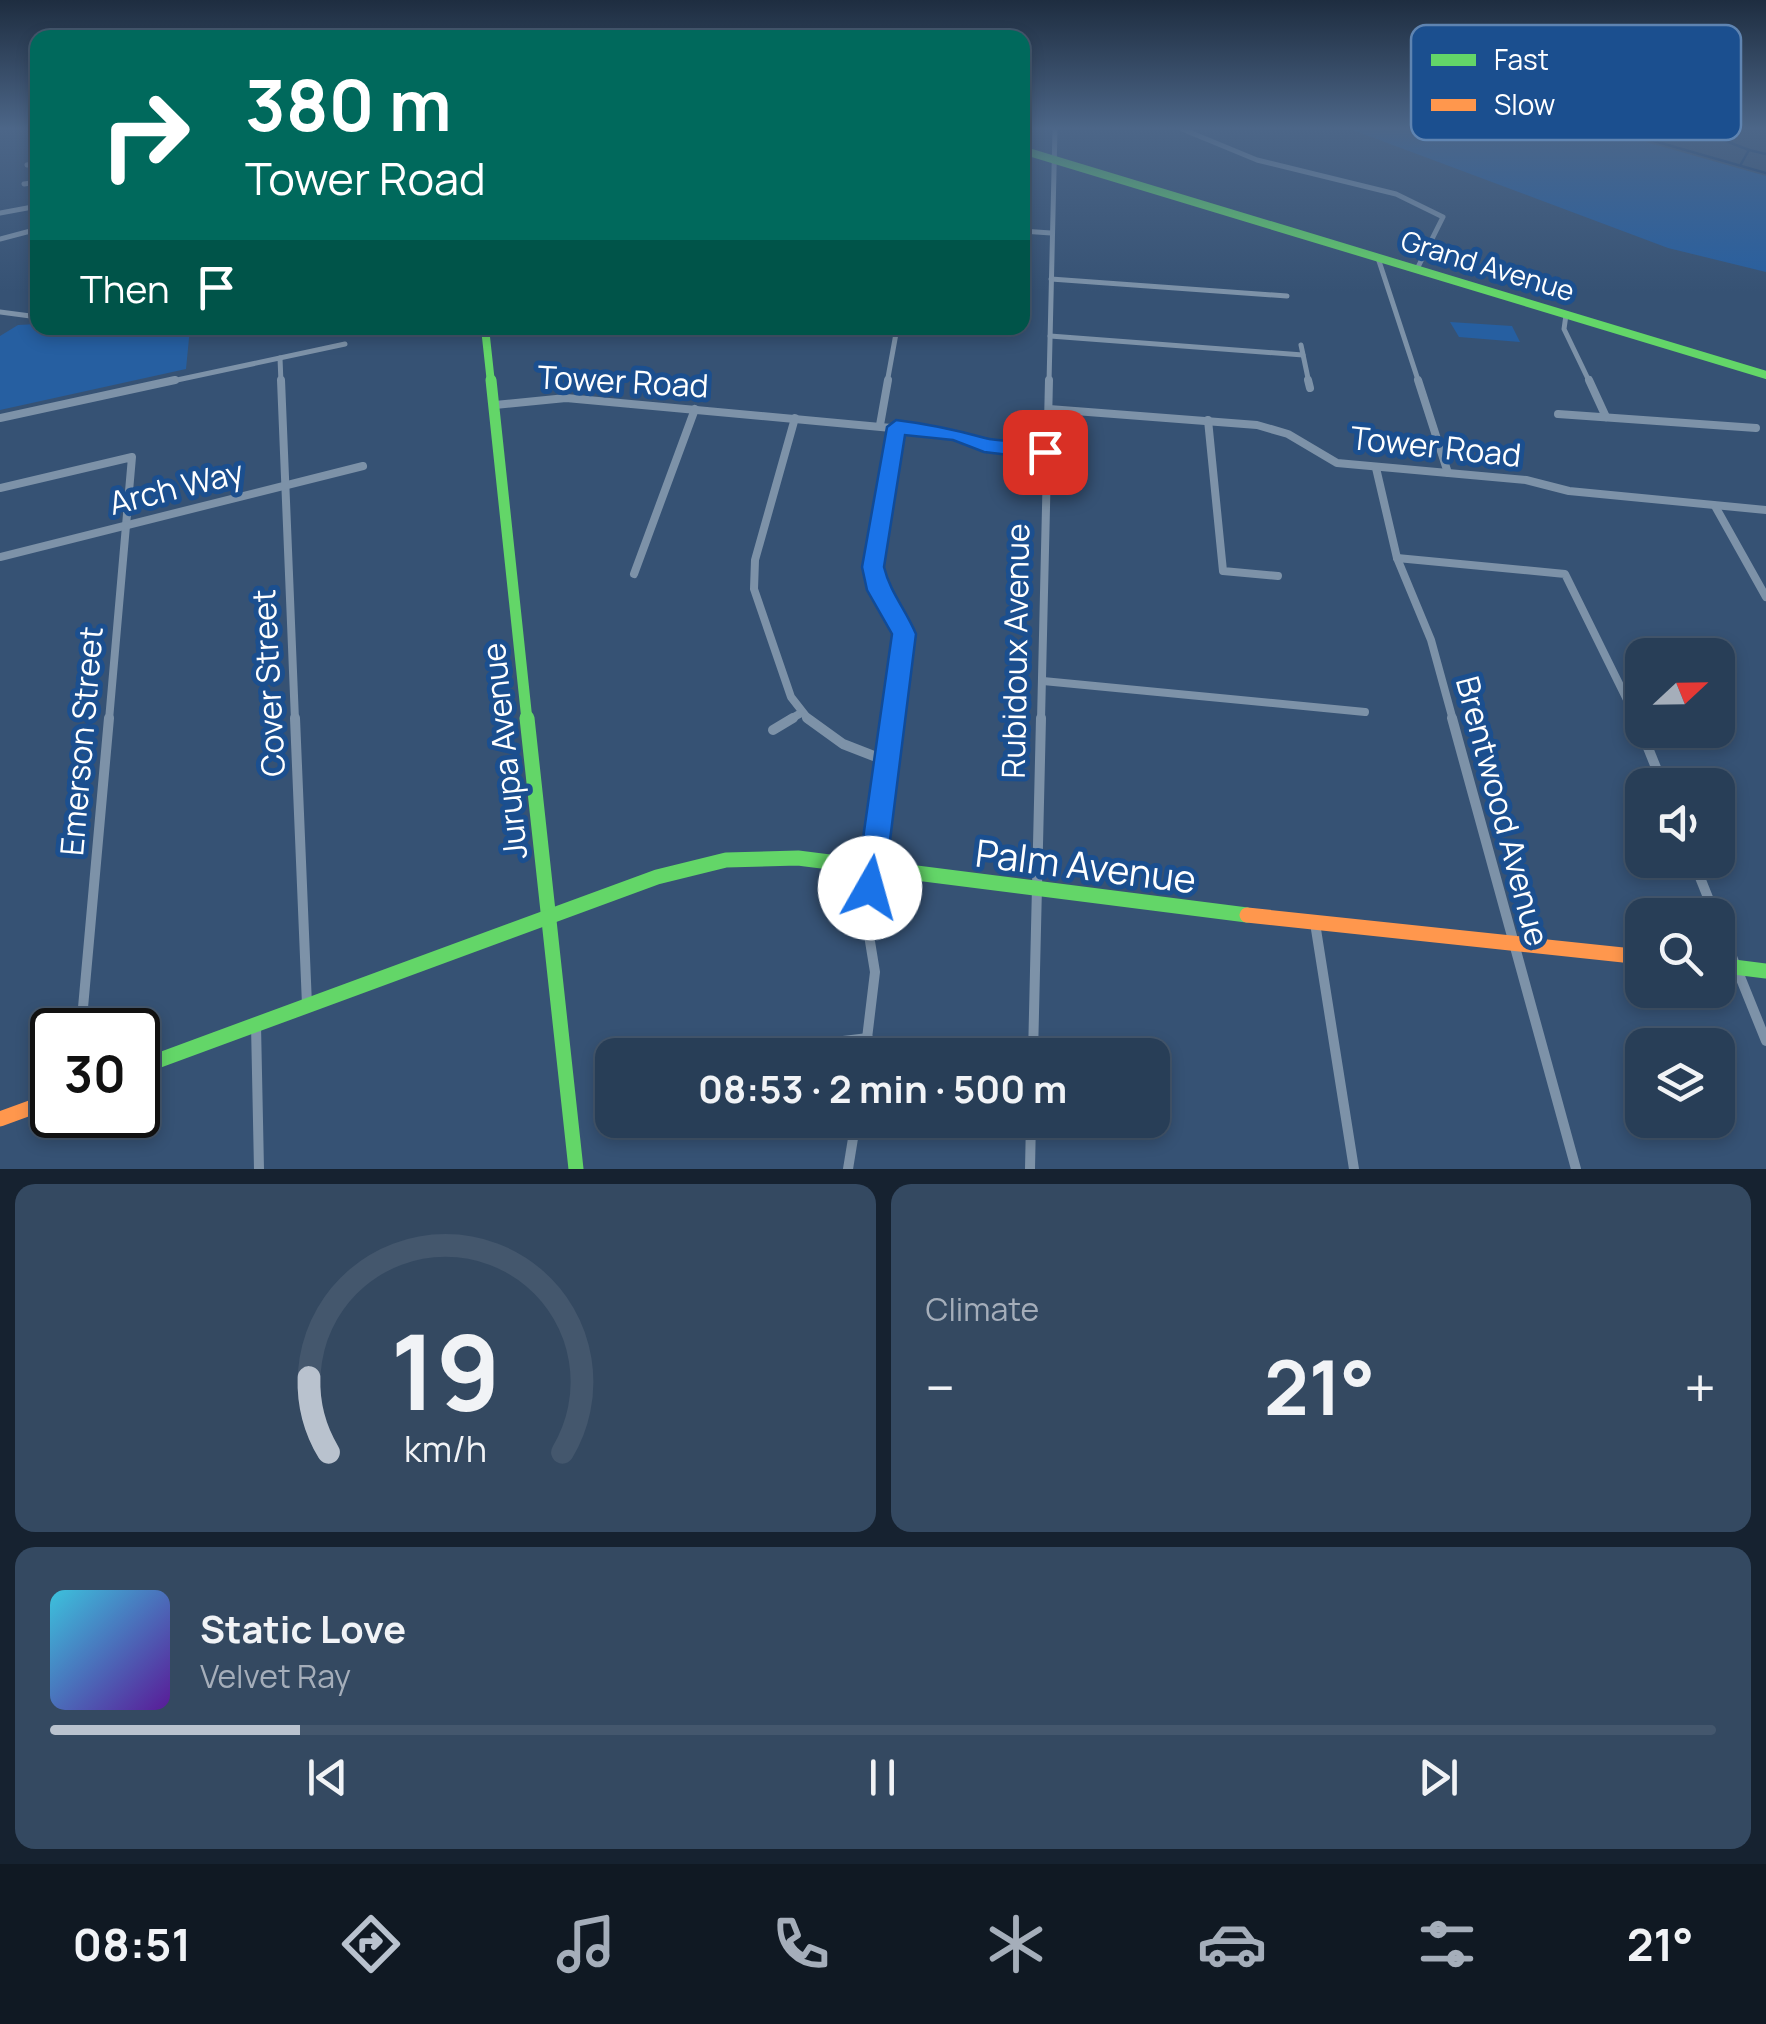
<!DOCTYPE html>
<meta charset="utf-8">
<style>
body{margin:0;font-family:Manrope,sans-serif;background:#344961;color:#f1f3f6;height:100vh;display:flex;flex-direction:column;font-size:38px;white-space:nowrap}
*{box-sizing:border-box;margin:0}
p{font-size:32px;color:#a5aeba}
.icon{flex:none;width:55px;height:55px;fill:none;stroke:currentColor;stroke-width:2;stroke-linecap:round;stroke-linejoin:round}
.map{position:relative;height:1169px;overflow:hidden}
.sheet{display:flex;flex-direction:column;gap:15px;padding:15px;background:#162230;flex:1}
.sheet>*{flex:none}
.banner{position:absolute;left:30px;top:30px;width:1000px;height:305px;border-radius:20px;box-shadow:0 5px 15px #0003,0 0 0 2px #44576d;background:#00695c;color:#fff;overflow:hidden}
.needle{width:65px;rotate:68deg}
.fabs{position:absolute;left:1625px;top:638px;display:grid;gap:20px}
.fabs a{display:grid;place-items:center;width:110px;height:110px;border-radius:20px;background:#283e57;box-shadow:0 5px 15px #0003,0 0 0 2px #44576d;font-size:50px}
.speed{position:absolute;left:30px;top:1008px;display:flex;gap:20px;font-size:50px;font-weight:700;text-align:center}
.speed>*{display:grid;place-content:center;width:130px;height:130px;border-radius:50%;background:#283e57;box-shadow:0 5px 15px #0003,0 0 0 2px #44576d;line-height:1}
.speed .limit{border:5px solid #111;border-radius:15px;background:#fff;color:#111}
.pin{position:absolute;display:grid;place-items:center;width:85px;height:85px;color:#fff;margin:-42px;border-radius:20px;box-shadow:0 5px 15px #0006}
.me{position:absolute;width:110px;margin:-55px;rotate:7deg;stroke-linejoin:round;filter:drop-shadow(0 0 8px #0008)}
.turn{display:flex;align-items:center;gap:35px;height:210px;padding:0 50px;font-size:45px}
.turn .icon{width:130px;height:130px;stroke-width:2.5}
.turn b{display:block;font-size:70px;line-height:85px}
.then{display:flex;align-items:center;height:95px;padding:0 50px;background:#0003;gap:20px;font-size:38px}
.big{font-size:75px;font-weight:700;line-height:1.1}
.sheet .widget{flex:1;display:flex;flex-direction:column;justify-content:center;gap:15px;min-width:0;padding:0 35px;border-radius:20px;background:#344961}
.sheet .dial{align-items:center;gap:0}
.dial svg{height:260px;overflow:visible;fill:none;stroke:#44576d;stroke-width:7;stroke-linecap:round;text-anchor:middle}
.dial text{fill:#f1f3f6;stroke:none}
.song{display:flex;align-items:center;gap:30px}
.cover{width:120px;height:120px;border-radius:15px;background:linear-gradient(135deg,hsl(190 70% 55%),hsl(270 70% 35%))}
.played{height:10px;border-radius:5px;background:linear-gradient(90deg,#b9c2ce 15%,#44576d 15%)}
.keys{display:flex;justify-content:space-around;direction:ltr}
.heat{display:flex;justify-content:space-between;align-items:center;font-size:55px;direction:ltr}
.sheet .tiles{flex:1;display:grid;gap:15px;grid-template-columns:1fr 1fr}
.widget:last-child{grid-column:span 2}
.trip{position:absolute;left:595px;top:1038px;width:575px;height:100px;border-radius:20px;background:#283e57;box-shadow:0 5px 15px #0003,0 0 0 2px #44576d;font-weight:700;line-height:100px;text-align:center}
.tab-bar{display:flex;height:160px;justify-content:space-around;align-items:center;background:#101923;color:#a5aeba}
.tab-bar .icon{width:70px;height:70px}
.tab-bar .active{color:#b9c2ce}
.tab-bar b{font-size:45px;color:#f1f3f6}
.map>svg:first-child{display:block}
.green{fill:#265fa1}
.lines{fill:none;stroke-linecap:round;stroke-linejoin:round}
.stream{stroke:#153c6e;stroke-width:2.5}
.street-far2{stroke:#7d92a8;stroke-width:5}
.street-far1{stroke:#7d92a8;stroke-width:8}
.street{stroke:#7d92a8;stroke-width:10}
.fast-far2{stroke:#63d668;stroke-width:8}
.fast-far1{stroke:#63d668;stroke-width:11}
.fast{stroke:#63d668;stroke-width:15}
.slow{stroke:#ff974d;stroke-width:15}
.route{fill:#1a73e8;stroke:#114b97;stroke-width:2.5}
.labels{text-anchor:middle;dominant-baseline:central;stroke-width:10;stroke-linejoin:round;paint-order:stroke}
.far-street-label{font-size:28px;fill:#fff;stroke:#1b4f8f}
.street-label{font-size:32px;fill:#fff;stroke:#1b4f8f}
.near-street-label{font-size:38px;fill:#fff;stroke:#1b4f8f}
.key{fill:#1b4f8f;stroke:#5f84b1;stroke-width:2.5}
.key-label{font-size:28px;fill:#fff}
</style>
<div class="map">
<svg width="1766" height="1169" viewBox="0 0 1766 1169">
<rect width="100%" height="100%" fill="#365274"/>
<g class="green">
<polygon points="1350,129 1600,129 1766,176 1766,272 1668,248"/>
<polygon points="1450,322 1512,326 1520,342 1459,337"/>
<polygon points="37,324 40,328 190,328 186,369 0,410 0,336 18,325"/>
</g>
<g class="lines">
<g class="stream">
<polyline points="1612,129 1766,173"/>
<polyline points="1695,129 1749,150"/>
<polyline points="1741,164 1749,150 1766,154"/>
</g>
<g class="street-far2">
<polyline points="1182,129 1257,160 1396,194 1443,217 1417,269"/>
<polyline points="27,165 38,163"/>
<polyline points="24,184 38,182"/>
<polyline points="0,213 38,206"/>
<polyline points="1022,231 1051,233"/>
<polyline points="0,239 38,229"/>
<polyline points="1378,258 1419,383"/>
<polyline points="1051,279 1287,296"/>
<polyline points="0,312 38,317"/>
<polyline points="1566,315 1564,329 1590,383"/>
<polyline points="1050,336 1303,355"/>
<polyline points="1301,345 1309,383"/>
<polyline points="280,358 281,383"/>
<polyline points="163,383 345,344"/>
<polyline points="887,383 897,328"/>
<polyline points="1049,383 1055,129"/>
</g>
<g class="street-far1">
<polyline points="281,380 295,720"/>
<polyline points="1308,380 1310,388"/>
<polyline points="1418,380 1448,473"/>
<polyline points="1589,380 1606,417"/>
<polyline points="495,405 566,398 956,434 984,445 1045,451"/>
<polyline points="1049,409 1257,425 1288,434 1337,463 1526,480 1569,491 1766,510"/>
<polyline points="1558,414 1756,428"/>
<polyline points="0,418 175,380"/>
<polyline points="795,418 755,560 754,589 791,697 809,720"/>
<polyline points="1208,420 1223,571 1278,576"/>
<polyline points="880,425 888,380"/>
<polyline points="1376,468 1397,558 1431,640 1453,720"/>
<polyline points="0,488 132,457 109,720"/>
<polyline points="1715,506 1766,597"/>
<polyline points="0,557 363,466"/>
<polyline points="1397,558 1565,574 1637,720"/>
<polyline points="634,574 695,409"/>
<polyline points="1043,681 1365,712"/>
<polyline points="789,720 801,713"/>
<polyline points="892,720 904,634 876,586 873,566 897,427"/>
<polyline points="1041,720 1049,380"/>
</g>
<g class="street">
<polyline points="295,718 307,1005"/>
<polyline points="807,718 843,744 884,760"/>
<polyline points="1452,718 1576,1169"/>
<polyline points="1636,718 1663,785"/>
<polyline points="773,730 793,718"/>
<polyline points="1693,860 1715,915"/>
<polyline points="1718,922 1766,1041"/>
<polyline points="1315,923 1354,1169"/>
<polyline points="256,1025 259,1169"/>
<polyline points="81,1030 109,718"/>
<polyline points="760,1051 868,1038"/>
<polyline points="865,1055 875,972 866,917 893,718"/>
<polyline points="1033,1055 1041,718"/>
<polyline points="848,1169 856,1120"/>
<polyline points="1030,1169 1031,1120"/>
</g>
<g class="fast-far2">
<polyline points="1022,150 1766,375"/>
<polyline points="485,328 491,383"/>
</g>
<polyline class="fast-far1" points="491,380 527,720"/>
<g class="fast">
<polyline points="527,718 576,1169"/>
<polyline points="1718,965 1766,971"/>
<polyline points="138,1068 657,877 726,860 798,858 1247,915"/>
</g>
<g class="slow">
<polyline points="1247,915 1642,957"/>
<polyline points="0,1119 52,1100"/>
</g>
</g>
<linearGradient id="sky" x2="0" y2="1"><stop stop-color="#1e2d40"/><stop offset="0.44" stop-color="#4c6688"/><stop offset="1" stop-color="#4c6688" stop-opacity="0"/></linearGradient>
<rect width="1766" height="292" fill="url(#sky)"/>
<path class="route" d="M896,420C929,424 953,429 985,438C1005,444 1040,436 1055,452L1045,459L984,452L953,440L905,435L884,567C890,592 906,610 916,634L884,888L880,898L870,902L860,898L856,888L892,634L867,590L862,567L887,427Z"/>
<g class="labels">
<g class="far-street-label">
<text transform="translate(1488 265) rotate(17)">Grand Avenue</text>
</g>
<g class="street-label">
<text transform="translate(623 381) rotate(3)">Tower Road</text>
<text transform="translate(1436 446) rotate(6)">Tower Road</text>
<text transform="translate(176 487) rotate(-14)">Arch Way</text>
<text transform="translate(1015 651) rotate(-89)">Rubidoux Avenue</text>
<text transform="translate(268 683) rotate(-93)">Cover Street</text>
<text transform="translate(81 741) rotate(-85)">Emerson Street</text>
<text transform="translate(504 751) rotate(-96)">Jurupa Avenue</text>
<text transform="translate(1503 811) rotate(75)">Brentwood Avenue</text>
</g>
<g class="near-street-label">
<text transform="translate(1086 865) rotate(7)">Palm Avenue</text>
</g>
</g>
<rect x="1411" y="25" width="330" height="115" rx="15" class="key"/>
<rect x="1431" y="54" width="45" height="12" fill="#63d668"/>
<rect x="1431" y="99" width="45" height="12" fill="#ff974d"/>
<g class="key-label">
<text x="1494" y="70">Fast</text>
<text x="1494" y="115">Slow</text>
</g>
</svg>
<div class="fabs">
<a><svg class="needle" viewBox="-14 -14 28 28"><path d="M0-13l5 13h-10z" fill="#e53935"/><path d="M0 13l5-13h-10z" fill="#a5aeba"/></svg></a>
<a><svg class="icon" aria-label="sound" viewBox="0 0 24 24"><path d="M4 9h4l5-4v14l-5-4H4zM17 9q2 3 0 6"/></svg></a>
<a><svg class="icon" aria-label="search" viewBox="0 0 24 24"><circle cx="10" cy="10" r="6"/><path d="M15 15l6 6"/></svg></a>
<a><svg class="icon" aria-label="layers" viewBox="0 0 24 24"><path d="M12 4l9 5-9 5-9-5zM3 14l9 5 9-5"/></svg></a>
</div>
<div class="speed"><div class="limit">30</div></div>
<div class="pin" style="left:1045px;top:452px;background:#d93025"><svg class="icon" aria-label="arrive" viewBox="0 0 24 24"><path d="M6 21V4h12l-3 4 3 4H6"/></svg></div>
<svg class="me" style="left:870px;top:888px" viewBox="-20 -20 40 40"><circle r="19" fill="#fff"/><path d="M0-13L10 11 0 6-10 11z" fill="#1a73e8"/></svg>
<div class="trip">08:53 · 2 min · 500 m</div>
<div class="banner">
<div class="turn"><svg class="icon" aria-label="right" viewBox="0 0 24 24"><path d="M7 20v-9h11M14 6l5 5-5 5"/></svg><div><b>380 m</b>Tower Road</div></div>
<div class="then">Then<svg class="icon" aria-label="arrive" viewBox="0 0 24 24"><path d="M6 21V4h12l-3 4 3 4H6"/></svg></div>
</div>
</div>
<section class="sheet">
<div class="tiles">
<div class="widget dial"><svg viewBox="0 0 100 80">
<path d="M14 69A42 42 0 1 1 86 69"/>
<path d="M14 69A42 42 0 0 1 8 46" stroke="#b9c2ce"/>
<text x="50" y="56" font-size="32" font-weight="700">19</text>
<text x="50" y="72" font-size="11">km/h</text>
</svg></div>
<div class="widget"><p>Climate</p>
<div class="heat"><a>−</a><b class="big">21°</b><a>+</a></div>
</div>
<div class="widget">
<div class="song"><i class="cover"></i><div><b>Static Love</b><p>Velvet Ray</p></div></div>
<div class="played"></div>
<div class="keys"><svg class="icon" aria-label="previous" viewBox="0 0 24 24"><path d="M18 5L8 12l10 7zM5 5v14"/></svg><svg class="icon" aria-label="pause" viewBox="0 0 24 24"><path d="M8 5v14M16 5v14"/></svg><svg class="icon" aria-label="next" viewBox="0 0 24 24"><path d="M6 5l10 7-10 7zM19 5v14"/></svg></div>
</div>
</div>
</section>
<nav class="tab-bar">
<b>08:51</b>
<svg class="icon active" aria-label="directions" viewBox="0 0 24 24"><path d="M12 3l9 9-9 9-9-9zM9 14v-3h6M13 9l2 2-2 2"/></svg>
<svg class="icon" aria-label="music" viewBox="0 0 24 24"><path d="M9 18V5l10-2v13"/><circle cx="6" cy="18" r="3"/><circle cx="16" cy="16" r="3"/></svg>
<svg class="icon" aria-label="phone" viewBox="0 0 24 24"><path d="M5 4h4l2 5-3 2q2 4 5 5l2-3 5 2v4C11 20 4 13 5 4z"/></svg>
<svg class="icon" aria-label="climate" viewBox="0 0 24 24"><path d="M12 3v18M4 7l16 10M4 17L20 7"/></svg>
<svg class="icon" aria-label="car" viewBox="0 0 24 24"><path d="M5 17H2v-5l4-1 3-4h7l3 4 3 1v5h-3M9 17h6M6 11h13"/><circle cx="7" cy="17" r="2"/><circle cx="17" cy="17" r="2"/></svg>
<svg class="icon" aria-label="filters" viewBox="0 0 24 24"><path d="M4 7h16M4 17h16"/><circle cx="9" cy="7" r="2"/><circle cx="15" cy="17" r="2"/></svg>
<b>21°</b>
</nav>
